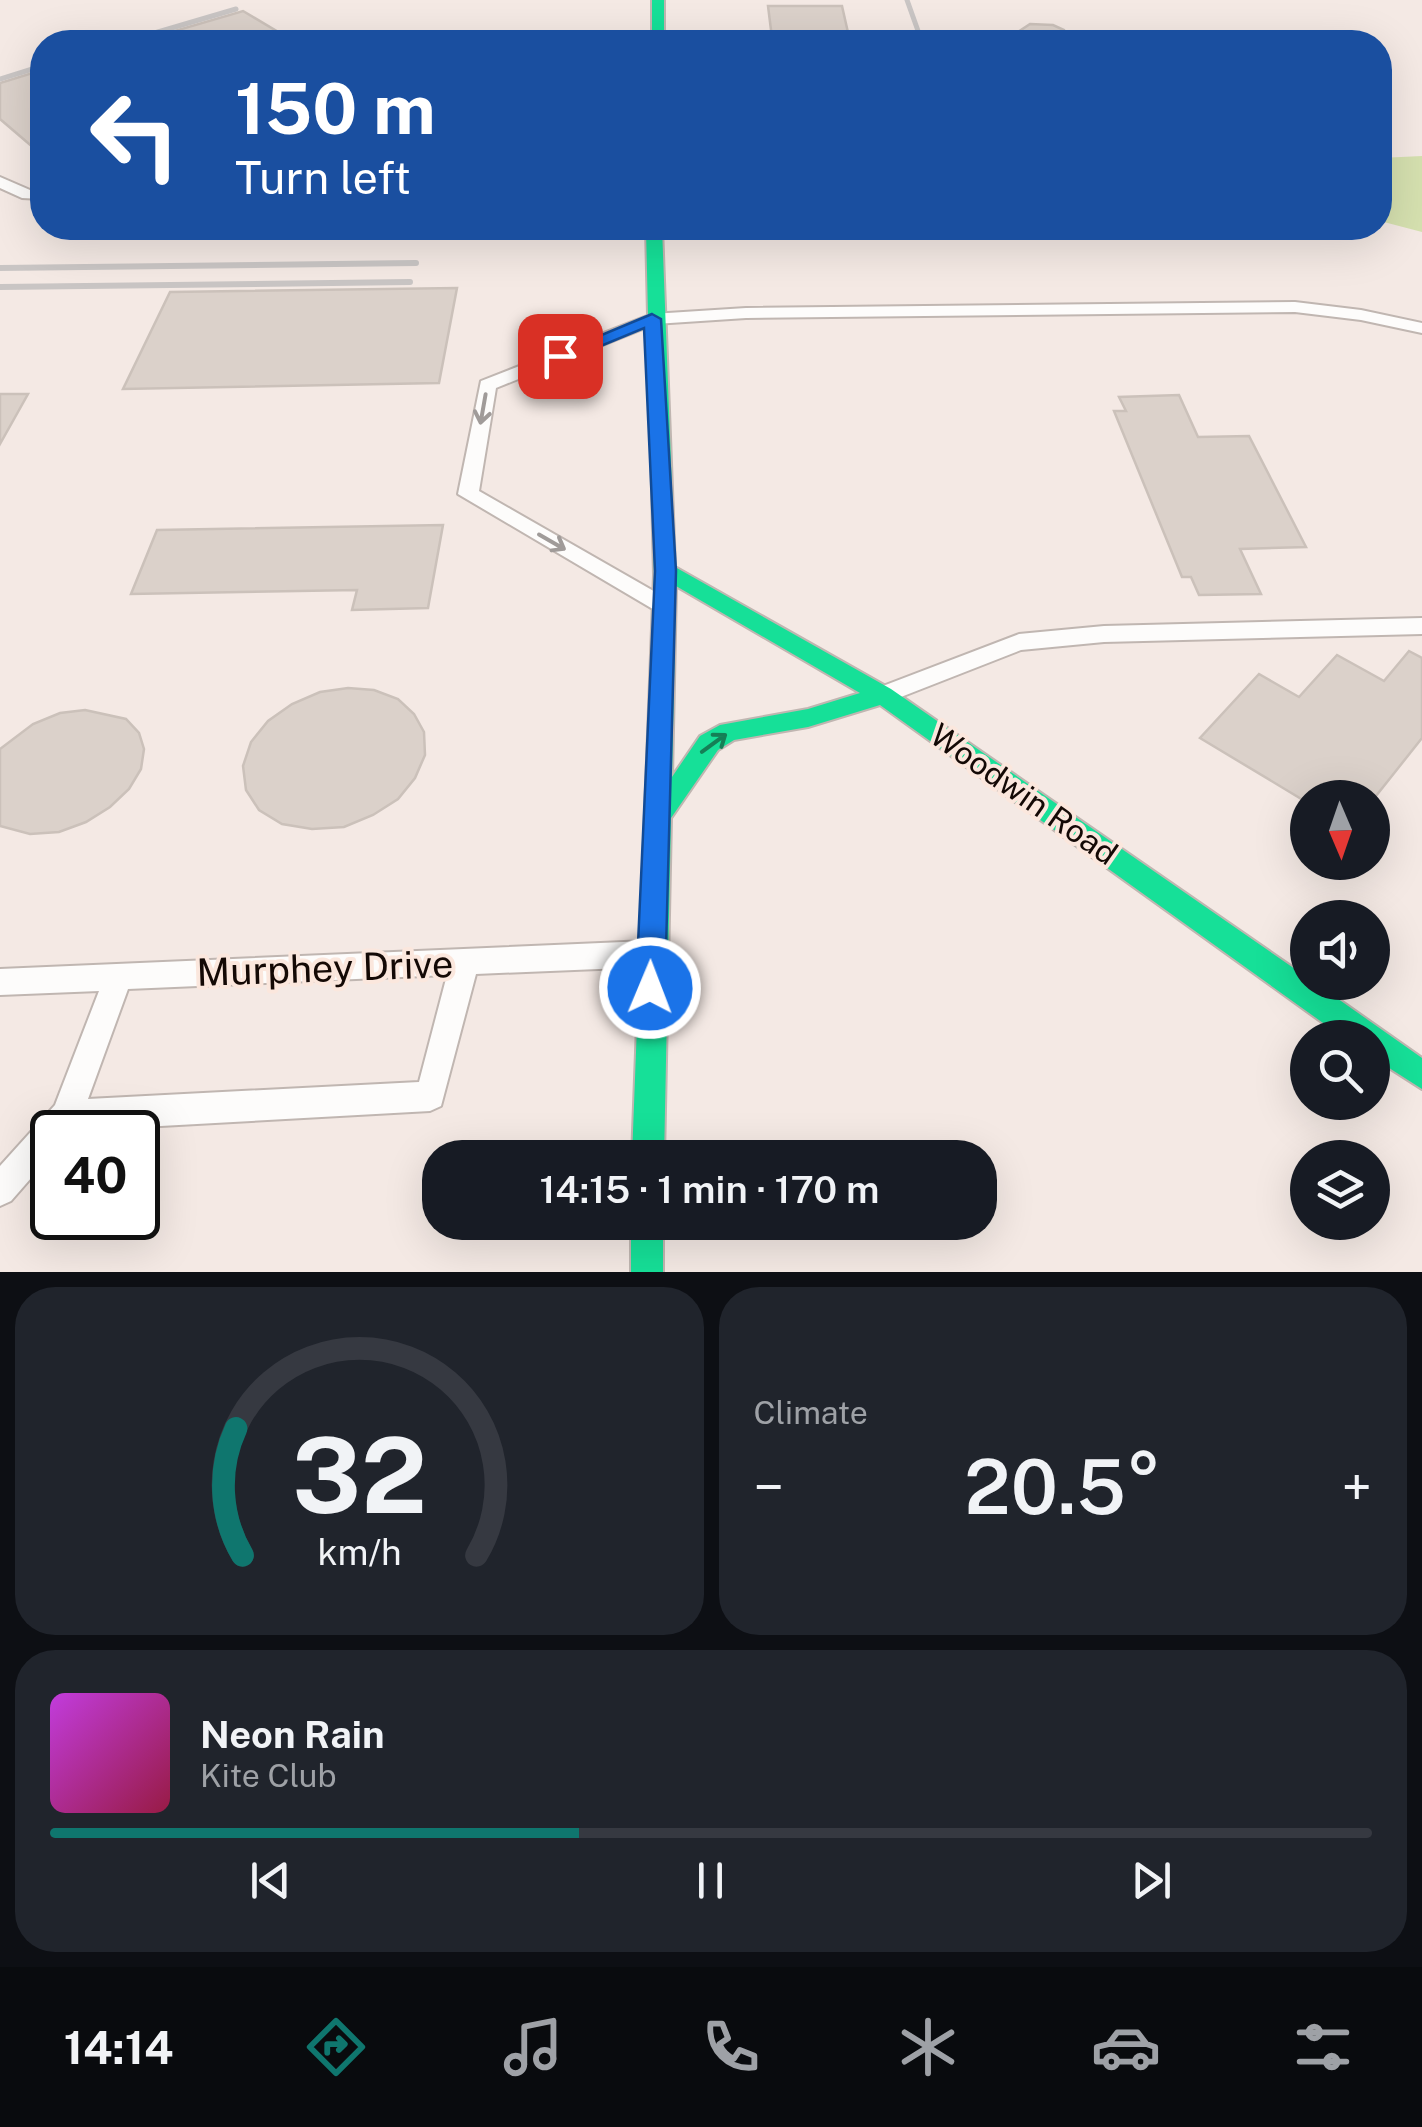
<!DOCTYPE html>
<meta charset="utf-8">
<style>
body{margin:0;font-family:"Public Sans",sans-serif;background:#20242c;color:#f1f3f6;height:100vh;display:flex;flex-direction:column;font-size:38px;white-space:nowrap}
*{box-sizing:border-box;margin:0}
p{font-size:32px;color:#9ea1a6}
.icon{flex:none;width:55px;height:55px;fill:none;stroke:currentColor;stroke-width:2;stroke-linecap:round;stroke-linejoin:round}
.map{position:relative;height:1272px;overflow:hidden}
.panel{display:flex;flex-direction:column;gap:15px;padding:15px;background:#0d0f14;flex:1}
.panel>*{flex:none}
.hud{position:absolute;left:30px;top:30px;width:1362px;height:210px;border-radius:40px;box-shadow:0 10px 40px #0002;background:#1a4fa0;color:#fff;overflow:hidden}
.needle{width:65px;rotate:178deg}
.tools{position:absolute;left:1290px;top:780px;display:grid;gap:20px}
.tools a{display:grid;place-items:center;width:100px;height:100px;border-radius:50%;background:#171b24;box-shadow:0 10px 40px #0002;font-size:50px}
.speed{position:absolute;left:30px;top:1110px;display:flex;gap:20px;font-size:50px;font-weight:700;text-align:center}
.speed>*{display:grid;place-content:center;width:130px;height:130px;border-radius:50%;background:#171b24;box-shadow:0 10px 40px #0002;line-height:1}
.speed .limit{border:5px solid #111;border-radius:15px;background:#fff;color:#111}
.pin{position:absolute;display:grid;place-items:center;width:85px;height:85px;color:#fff;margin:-42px;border-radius:20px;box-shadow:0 5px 15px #0006}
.me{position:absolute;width:110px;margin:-55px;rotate:1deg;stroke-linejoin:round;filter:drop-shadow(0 0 8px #0008)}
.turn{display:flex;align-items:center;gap:35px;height:210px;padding:0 40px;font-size:45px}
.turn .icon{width:130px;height:130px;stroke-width:2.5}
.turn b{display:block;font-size:70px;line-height:85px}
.big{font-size:75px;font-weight:600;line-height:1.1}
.panel .card{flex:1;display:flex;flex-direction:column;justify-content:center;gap:15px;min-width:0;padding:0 35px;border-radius:40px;background:#20242c}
.panel .dial{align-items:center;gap:0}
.dial svg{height:260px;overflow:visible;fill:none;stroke:#363941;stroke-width:7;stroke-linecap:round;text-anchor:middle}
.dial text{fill:#f1f3f6;stroke:none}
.song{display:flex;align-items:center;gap:30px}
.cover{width:120px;height:120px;border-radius:15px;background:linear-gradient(135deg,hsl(290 70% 55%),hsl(340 70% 35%))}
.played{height:10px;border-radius:5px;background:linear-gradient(90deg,#0f766e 40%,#363941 40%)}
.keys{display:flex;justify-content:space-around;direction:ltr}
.heat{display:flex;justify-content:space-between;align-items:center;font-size:55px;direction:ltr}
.panel .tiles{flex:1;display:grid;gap:15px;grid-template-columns:1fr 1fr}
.card:last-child{grid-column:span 2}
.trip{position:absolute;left:422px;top:1140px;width:575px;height:100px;border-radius:40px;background:#171b24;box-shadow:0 10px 40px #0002;font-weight:600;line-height:100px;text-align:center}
.tabs{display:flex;height:160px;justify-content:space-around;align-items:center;background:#090b0e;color:#9ea1a6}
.tabs .icon{width:70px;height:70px}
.tabs .active{color:#0f766e}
.tabs b{font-size:45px;color:#f1f3f6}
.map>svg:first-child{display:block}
.green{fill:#d5e0af}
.building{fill:#dbd1ca;stroke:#cbc1ba;stroke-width:2.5}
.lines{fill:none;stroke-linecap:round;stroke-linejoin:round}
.lane-casing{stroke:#c0b6b1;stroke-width:4}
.fast-casing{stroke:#c0b6b1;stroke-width:4}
.lane{fill:#fdfcfb;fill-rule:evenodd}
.fast{fill:#16e098;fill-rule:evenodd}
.rail-far1{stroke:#c9c5c4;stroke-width:5}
.rail{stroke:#c9c5c4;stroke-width:6}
.oneway{stroke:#a09b99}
.oneway2{stroke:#157f56}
.route{fill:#1a73e8;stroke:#114b97;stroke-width:2.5}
.labels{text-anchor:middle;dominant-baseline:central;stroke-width:8;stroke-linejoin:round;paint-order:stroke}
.street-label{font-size:32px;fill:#140905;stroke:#fbe7dd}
.near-street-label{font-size:38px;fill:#140905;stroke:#fbe7dd}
</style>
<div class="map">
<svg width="1422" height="1272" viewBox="0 0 1422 1272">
<rect width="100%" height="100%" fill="#f4e9e4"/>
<polygon class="green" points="1422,156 1422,232 1380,221 1380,158"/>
<g class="building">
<polygon points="768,6 842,6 849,37 772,38"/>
<polygon points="243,11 295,42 137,42"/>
<polygon points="1030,24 1053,25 1064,30 1068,37 1057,42 1030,41 1018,32"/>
<polygon points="42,70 42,155 0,119 0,83"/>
<polygon points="457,288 439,383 123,389 170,292"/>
<polygon points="0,394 28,394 0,444"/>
<polygon points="1179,395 1198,437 1249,436 1306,547 1240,549 1261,594 1199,595 1191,577 1182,577 1114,411 1126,411 1119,397"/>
<polygon points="443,525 428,608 352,610 357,590 131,594 157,530"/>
<polygon points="1409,651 1422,658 1422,738 1372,801 1372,798 1308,798 1308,803 1200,738 1259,674 1299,697 1337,655 1384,681"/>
<polygon points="348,688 374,690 398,699 414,714 424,732 425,755 415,778 398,799 373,815 344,827 312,829 282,824 259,810 246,790 243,766 251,742 268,721 292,704 320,692"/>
<polygon points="85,710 126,719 139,733 144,749 141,769 129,789 110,807 86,822 59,832 30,834 0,826 0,749 33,724 60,713"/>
</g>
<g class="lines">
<g class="lane-casing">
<g id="lane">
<polygon points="0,177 30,190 42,191 42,199 22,198 0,188"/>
<polygon points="1295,302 1361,310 1422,323 1422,333 1361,320 1295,312 746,318 655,324 496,388 479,491 671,601 674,607 671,613 663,615 458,494 481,381 652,314 746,308"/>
<polygon points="1422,618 1422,634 1104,642 1021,650 883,704 875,701 871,695 875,689 1019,634 1104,626"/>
<path d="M647,941L657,945L661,954L657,963L647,967L476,974L441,1106L430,1111L52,1132V1154L11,1201L0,1206V1166L55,1105L99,991L0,995V969ZM447,975L419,1082L88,1099L128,989Z"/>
</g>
</g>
<g class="fast-casing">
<g id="fast">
<rect x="652" y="0" width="12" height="42"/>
<path d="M646,228H662L675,567L891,689L1308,978V982H1314L1422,1058V1089L1372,1057V1038H1344L880,705L808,727L734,740L718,750L671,818L664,1158H632L654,575ZM676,586L860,693L808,709L720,725L700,736L672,777Z"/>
<rect x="631" y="1222" width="32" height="50"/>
</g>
</g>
<use href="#lane" class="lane"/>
<use href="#fast" class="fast"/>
<g class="rail-far1">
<polyline points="907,0 922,42"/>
<polyline points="124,42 236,9"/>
<polyline points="0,79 42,66"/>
</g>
<g class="rail">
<polyline points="0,268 416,263"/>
<polyline points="0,287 410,282"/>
</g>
</g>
<defs><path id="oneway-shaft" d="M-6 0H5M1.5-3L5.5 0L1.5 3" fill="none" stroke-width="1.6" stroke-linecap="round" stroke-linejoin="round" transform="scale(2.5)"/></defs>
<g class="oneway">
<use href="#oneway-shaft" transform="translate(483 409) rotate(100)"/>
<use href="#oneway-shaft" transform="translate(552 542) rotate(30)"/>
</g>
<use class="oneway2" href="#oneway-shaft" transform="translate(714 743) rotate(-36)"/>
<polygon class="route" points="652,314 661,319 676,571 665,988 660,997 650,1001 640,997 636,988 655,571 644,328 567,360 554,360 551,356"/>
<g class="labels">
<g class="street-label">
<text transform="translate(1024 794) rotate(35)">Woodwin Road</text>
</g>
<g class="near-street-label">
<text transform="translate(325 968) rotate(-2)">Murphey Drive</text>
</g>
</g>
</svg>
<div class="tools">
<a><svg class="needle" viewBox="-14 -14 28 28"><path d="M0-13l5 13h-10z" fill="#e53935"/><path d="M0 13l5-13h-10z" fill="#9ea1a6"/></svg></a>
<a><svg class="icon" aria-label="sound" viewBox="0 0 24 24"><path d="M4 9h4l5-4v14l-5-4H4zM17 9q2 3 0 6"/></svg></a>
<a><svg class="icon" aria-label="search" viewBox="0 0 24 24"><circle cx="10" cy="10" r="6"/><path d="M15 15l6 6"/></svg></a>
<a><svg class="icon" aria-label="layers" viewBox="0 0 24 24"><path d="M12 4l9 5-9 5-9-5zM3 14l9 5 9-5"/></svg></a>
</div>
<div class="speed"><div class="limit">40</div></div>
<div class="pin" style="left:560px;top:356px;background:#d93025"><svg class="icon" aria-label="arrive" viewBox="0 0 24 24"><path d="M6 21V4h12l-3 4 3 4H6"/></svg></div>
<svg class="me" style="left:650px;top:988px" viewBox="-20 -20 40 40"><circle r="17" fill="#1a73e8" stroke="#fff" stroke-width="3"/><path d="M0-11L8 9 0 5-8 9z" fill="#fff"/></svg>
<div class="trip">14:15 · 1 min · 170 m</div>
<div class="hud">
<div class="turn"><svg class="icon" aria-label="left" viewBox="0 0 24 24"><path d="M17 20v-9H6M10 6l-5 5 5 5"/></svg><div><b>150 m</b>Turn left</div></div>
</div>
</div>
<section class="panel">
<div class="tiles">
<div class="card dial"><svg viewBox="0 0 100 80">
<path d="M14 69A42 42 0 1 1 86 69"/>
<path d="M14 69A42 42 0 0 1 12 30" stroke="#0f766e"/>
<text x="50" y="56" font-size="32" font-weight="700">32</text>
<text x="50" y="72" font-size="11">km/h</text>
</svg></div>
<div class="card"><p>Climate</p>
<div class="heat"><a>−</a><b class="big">20.5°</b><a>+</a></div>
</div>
<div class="card">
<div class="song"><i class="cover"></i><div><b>Neon Rain</b><p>Kite Club</p></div></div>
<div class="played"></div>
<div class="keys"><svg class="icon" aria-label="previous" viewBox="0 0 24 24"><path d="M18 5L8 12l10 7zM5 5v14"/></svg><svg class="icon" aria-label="pause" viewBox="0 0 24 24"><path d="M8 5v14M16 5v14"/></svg><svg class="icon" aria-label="next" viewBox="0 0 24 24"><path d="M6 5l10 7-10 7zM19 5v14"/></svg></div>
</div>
</div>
</section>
<nav class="tabs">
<b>14:14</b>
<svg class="icon active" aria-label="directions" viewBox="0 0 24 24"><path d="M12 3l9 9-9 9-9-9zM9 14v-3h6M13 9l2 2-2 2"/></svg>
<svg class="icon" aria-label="music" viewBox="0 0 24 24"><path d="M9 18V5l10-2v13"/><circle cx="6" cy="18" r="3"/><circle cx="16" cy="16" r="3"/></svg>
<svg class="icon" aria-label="phone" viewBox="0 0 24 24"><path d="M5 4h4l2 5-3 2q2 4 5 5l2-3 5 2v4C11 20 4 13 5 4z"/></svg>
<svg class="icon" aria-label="climate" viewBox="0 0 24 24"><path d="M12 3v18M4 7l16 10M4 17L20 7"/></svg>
<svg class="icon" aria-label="car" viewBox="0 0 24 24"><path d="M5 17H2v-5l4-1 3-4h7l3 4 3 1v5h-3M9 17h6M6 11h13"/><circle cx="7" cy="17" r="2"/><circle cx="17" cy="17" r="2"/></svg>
<svg class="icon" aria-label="filters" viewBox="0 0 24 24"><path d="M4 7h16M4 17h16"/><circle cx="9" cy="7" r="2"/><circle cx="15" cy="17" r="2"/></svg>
</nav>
